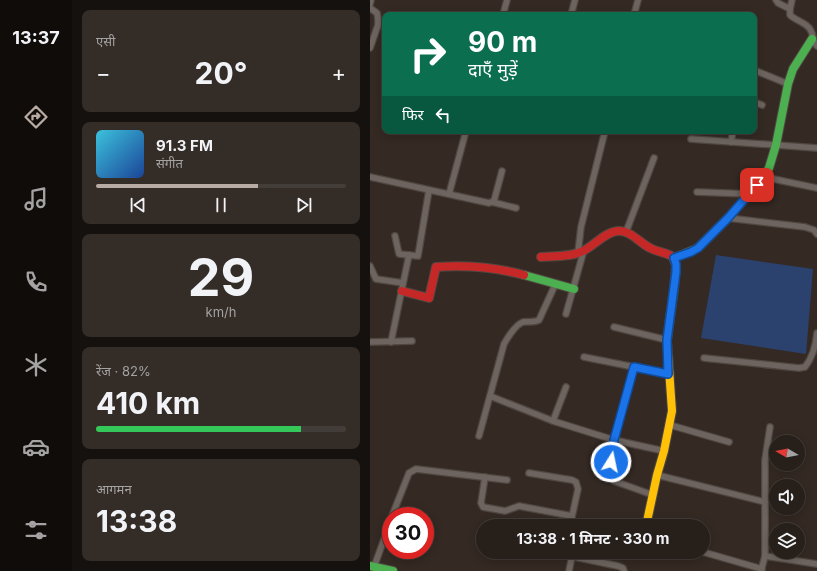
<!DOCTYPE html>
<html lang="hi">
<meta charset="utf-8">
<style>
body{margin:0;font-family:Inter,"Noto Sans Devanagari",sans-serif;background:#332c27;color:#f1f3f6;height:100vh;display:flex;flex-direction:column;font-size:15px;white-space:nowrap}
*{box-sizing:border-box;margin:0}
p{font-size:13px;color:#a4a2a2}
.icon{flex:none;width:22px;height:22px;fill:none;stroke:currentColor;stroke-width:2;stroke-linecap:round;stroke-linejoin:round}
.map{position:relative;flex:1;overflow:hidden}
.details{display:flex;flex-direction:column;gap:10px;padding:10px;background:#15110e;width:298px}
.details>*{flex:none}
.guide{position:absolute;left:12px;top:12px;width:375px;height:122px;border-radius:8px;box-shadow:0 2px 10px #0003,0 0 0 1px #433d39;background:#0b6e4f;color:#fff;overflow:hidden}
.needle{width:26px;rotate:279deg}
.buttons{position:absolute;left:399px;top:435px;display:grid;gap:8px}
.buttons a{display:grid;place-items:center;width:36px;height:36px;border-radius:50%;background:#271f1a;box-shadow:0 2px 10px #0003,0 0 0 1px #433d39;font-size:20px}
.speed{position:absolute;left:12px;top:507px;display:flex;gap:8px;font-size:20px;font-weight:700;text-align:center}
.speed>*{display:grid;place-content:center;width:52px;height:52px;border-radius:50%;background:#271f1a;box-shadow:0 2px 10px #0003,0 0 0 1px #433d39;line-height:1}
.speed .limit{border:6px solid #d22;background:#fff;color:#111}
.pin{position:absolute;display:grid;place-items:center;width:34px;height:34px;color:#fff;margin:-17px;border-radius:8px;box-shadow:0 2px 6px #0006}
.me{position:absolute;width:44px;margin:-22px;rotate:10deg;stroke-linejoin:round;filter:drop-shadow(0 0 3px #0008)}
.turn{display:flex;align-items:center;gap:14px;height:84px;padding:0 20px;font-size:18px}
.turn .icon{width:52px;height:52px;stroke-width:2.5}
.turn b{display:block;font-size:28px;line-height:34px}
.then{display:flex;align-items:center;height:38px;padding:0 20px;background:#0003;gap:8px;font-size:15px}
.big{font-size:30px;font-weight:700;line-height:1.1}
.details .widget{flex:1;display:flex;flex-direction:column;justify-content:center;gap:6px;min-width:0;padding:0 14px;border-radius:8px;background:#332c27}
.details .dial{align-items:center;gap:0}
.dial b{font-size:52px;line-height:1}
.song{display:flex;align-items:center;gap:12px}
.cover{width:48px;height:48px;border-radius:6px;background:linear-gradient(135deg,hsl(190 70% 55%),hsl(220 70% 35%))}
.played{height:4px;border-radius:2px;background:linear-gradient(90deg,#b7aba3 65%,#433d39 65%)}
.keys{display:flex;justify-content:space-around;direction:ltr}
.heat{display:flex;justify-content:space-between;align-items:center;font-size:22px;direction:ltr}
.charge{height:6px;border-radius:3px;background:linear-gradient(90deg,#34c759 82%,#433d39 0)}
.trip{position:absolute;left:106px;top:519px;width:234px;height:40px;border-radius:20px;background:#271f1a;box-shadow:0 2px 10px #0003,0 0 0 1px #433d39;font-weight:700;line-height:40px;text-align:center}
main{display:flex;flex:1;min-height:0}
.menu{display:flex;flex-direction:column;width:72px;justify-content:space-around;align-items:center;background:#100c0a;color:#a4a2a2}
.menu .icon{width:28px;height:28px}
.menu .selected{color:#b7aba3}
.menu b{font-size:18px;color:#f1f3f6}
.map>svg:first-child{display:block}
.water{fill:#2b426f}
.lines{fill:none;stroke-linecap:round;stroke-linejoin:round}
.street-casing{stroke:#504741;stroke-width:8}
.fast-casing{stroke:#504741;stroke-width:10}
.slow-casing{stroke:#504741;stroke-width:10}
.jam-casing{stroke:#504741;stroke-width:10}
.street{stroke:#6d645f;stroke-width:5.5}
.fast{stroke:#4caf50;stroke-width:8}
.slow{stroke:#ffc107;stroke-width:8}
.jam{stroke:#c62828;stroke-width:8}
.route-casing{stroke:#114b97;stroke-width:10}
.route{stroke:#1a73e8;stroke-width:7}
</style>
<main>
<nav class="menu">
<b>13:37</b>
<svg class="icon selected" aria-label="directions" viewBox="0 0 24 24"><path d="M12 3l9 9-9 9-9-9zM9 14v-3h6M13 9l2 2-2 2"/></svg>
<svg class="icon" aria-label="music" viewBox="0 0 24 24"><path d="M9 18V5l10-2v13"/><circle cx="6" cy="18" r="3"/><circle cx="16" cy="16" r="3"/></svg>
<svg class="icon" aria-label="phone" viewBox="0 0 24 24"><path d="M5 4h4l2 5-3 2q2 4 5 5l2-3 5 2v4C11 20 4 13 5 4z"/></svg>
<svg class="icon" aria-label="climate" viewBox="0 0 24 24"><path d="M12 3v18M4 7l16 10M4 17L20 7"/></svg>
<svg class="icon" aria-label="car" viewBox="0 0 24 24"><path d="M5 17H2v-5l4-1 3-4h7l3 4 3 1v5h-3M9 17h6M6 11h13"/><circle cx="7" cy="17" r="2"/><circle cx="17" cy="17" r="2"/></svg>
<svg class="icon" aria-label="filters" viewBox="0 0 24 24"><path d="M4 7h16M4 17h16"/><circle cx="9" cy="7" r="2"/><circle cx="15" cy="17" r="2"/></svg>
</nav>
<section class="details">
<div class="widget"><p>एसी</p>
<div class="heat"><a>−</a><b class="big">20°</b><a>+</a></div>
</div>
<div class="widget">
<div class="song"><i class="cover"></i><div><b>91.3 FM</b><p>संगीत</p></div></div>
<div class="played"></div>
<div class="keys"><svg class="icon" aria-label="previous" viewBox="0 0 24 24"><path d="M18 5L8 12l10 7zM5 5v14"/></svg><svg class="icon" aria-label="pause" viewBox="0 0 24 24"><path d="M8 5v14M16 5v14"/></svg><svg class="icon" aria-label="next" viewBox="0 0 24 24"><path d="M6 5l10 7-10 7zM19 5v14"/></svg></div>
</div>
<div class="widget dial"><b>29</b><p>km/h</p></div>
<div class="widget"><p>रेंज · 82%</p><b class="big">410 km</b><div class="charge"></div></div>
<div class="widget"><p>आगमन</p><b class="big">13:38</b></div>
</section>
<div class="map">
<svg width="447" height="571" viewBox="0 0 447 571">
<rect width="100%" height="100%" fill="#342923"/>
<polygon class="water" points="346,255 443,269 436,354 331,338"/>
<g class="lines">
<g class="street-casing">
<g id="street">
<polyline points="406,0 408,3 420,9"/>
<path d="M422,0L420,9V15C426,21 438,23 441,31C444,37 442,41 447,46"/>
<polyline points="0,4 1,0"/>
<polyline points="0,8 7,13 8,19 8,25 0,48"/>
<polyline points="133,15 137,0"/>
<polyline points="201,15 205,0"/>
<polyline points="264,15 268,0"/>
<polyline points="384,70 418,84"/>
<polyline points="384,102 392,105"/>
<polyline points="321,139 447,148"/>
<polyline points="361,142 363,131"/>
<polyline points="0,177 119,203 124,201 132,171"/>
<polyline points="394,177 447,188"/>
<polyline points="327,192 380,194"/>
<polyline points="79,194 96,131"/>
<polyline points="122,202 146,208"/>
<polyline points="358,218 435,227 444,230 447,234"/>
<polyline points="256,232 284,158"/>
<polyline points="25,236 29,254 48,256 59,190"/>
<polyline points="208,253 211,227 235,131"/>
<polyline points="0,266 6,279 33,283"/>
<polyline points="196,314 214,250"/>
<polyline points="244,327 297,340"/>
<polyline points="0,342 42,341"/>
<polyline points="21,342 39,255"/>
<polyline points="214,357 299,374"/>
<path d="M334,358L429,368L435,367C442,358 446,344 447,333"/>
<polyline points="264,367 244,440 239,473 241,478 244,481 283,495"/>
<polyline points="120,396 183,421 244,440 294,451"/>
<polyline points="183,421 196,387"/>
<polyline points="300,425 359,442"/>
<path d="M109,436L134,344C138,337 145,325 153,322C158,321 164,323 169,320L185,285"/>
<polyline points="159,473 202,480 206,482 208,489 200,526"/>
<polyline points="287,475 395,502"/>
<polyline points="115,477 111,503 113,507 135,511 149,506 202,516"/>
<polyline points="22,516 39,473 46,469 137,480"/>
<polyline points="181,552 248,566 253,568 254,571"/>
<polyline points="333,552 392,569"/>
<polyline points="395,556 447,564"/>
<polyline points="4,567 21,520"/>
<polyline points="199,571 202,556"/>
<polyline points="391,571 395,556 395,460 400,427"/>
</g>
</g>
<g class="fast-casing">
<g id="fast">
<polyline points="304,258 328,248 358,218 394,177 399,168 406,145 418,84 423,69 442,39"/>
<polyline points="154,275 204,289"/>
<polyline points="0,566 23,571"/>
</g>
</g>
<g class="slow-casing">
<polyline id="slow" points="276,526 287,475 294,451 302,411 297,340 304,289"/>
</g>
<g class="jam-casing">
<g id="jam">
<path d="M171,257C185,256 201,257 213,251C225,245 235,232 248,231C260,230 270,243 280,248C287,252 296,252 303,257L306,266L304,289"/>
<path d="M32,291L59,298L66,267C96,265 124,267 154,275"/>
</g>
</g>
<use href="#street" class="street"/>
<use href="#fast" class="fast"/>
<use href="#slow" class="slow"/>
<use href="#jam" class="jam"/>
</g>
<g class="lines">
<g class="route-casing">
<polyline id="route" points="241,462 244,440 264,367 298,374 297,340 306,272 306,264 304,258 321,252 328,248 358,218 387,185"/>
</g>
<use href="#route" class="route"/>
</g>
</svg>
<div class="buttons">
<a><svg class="needle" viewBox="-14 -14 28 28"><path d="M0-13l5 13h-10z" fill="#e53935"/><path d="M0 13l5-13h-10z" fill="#a4a2a2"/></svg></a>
<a><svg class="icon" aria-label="sound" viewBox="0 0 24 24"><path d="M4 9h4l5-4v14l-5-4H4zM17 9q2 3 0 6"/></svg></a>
<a><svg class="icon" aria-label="layers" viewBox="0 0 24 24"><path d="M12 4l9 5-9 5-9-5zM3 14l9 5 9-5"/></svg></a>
</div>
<div class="speed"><div class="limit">30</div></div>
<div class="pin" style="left:387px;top:185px;background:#d93025"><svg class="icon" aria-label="arrive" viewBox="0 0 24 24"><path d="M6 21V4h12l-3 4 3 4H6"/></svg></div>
<svg class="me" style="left:241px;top:462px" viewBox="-20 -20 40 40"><circle r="17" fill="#1a73e8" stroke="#fff" stroke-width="3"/><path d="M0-11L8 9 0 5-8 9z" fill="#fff"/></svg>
<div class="trip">13:38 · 1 मिनट · 330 m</div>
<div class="guide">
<div class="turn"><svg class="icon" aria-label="right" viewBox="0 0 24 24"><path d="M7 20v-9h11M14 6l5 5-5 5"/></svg><div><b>90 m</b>दाएँ मुड़ें</div></div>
<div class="then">फिर<svg class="icon" aria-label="left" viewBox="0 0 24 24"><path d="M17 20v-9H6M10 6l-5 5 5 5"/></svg></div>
</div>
</div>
</main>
